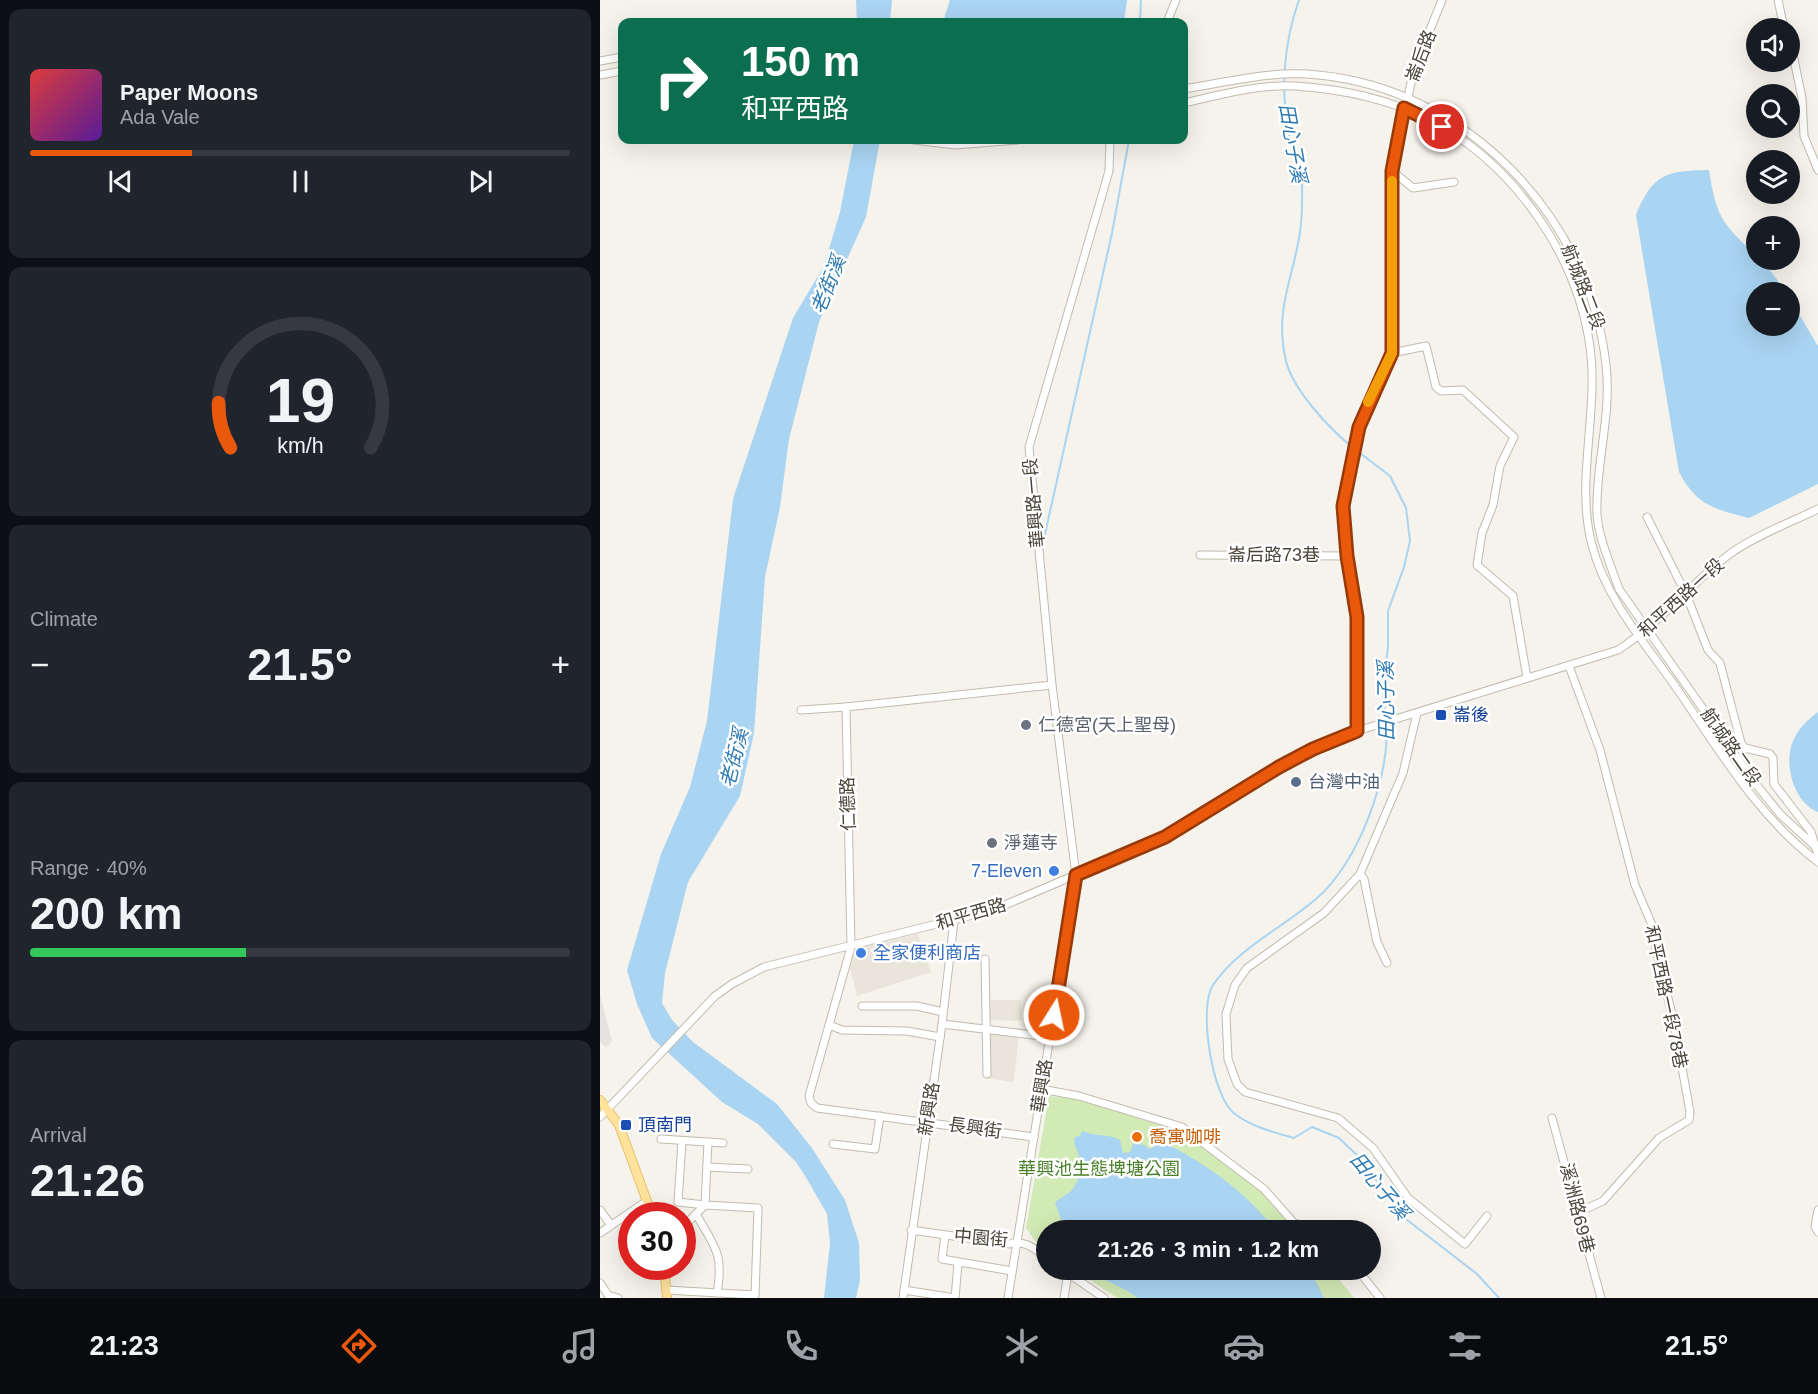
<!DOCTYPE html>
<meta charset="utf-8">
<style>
body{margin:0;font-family:Helvetica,"Noto Sans TC",sans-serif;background:#20242c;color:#f1f3f6;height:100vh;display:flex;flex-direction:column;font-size:22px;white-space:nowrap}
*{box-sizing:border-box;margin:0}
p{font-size:20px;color:#9ea1a6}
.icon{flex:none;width:33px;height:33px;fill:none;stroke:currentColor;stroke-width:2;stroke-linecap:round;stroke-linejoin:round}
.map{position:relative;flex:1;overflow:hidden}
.panel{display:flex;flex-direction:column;gap:9px;padding:9px;background:#0d0f14;width:600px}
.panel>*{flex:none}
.banner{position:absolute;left:18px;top:18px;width:570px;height:126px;border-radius:12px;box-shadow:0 6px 24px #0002;background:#0b6e4f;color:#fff;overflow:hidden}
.controls{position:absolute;left:1146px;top:18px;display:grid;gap:12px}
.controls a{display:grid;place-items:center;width:54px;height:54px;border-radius:50%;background:#171b24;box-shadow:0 6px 24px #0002;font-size:30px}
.speed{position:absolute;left:18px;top:1202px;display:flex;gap:12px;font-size:30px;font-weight:700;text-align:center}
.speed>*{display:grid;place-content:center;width:78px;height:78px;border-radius:50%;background:#171b24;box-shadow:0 6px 24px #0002;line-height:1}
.speed .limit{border:9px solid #d22;background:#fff;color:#111}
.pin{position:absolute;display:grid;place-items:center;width:51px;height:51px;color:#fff;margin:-26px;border:3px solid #fff;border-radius:50%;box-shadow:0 2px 6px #0007}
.me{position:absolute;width:66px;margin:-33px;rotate:10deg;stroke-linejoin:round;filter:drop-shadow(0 0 4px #0008)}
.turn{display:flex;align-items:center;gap:21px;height:126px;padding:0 24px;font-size:27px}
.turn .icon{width:78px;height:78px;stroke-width:2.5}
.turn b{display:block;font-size:42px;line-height:51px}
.big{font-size:45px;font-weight:800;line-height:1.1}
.panel .card{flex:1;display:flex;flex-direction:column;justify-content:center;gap:9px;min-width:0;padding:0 21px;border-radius:12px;background:#20242c}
.panel .dial{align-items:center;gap:0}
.dial svg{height:156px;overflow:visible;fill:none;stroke:#363941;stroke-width:7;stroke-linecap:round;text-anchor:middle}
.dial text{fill:#f1f3f6;stroke:none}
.song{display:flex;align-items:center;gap:18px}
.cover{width:72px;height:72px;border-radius:9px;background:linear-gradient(135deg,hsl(0 70% 55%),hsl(270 70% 35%))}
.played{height:6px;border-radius:3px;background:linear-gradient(90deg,#ea580c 30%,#363941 30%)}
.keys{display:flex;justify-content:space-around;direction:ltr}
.heat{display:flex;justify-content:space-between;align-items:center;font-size:33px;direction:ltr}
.charge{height:9px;border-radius:4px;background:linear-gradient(90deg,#34c759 40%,#363941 0)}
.trip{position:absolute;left:436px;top:1220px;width:345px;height:60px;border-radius:30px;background:#171b24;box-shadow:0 6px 24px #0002;font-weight:800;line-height:60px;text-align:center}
.tabs{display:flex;height:96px;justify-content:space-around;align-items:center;background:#090b0e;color:#9ea1a6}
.tabs .icon{width:42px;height:42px}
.tabs .active{color:#ea580c}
.tabs b{font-size:27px;color:#f1f3f6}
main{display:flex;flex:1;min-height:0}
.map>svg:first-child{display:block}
.residential{fill:#eae5da}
.green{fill:#d2eab5}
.parking{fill:#e5e3e0}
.water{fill:#a9d4f2}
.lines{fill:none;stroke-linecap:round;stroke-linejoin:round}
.stream{stroke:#a9d4f2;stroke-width:2}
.minor-casing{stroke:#c2bbae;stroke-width:9}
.major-casing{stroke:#e6c16a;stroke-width:10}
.minor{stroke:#fff;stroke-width:7}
.major{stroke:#ffe39c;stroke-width:8}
.route-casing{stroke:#983908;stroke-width:15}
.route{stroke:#ea580c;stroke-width:10}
.slow{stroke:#f59e0b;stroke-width:10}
.transit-dot{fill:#1a4fb4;stroke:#fff;stroke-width:2}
.worship-dot{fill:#6b7280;stroke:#fff;stroke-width:2}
.service-dot{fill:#5c6f8a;stroke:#fff;stroke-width:2}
.shop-dot{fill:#3f7fe0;stroke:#fff;stroke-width:2}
.food-dot{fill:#e8710a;stroke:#fff;stroke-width:2}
.labels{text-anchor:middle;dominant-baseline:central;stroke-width:5;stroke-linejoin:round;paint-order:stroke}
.street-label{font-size:18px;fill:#4b4439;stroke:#fff}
.transit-label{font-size:18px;fill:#164399;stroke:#fff;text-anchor:start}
.worship-label{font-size:18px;fill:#5b616d;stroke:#fff;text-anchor:start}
.service-label{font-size:18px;fill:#4e5e75;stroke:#fff;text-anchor:start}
.shop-label{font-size:18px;fill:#366cbe;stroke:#fff;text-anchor:end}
.food-label{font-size:18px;fill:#c56008;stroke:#fff;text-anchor:start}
.park-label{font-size:18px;fill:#4a7f2a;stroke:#fff}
.water-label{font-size:20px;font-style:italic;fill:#2e7ab2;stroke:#fff}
</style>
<main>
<section class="panel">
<div class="card">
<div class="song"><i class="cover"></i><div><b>Paper Moons</b><p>Ada Vale</p></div></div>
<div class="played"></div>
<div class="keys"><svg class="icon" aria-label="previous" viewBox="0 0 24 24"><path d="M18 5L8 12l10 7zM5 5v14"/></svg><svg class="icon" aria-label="pause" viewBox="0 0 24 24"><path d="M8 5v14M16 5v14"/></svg><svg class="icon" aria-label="next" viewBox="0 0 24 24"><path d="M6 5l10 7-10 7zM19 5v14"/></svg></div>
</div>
<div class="card dial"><svg viewBox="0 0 100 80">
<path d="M14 69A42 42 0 1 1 86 69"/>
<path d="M14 69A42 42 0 0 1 8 46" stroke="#ea580c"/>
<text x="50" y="56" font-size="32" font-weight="700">19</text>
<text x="50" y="72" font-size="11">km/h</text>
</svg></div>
<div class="card"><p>Climate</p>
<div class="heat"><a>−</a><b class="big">21.5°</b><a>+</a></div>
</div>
<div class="card"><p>Range · 40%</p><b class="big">200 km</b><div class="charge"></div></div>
<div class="card"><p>Arrival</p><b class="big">21:26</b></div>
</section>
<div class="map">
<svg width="1218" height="1298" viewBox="0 0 1218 1298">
<rect width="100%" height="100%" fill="#f6f3ec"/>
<g class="residential">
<polygon points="318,934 331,972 257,996 250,968 256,949"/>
<polygon points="391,1000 421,1000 421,1021 390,1020"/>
<polygon points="390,1031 419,1035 414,1082 385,1078"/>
</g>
<g class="green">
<polygon points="449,1096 482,1100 587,1134 661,1189 689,1222 700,1230 447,1230 447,1251 438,1245 426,1228"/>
<polygon points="474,1269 731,1269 754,1298 517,1298"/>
</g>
<polygon class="parking" points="0,995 12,1041 6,1048 0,1041"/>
<g class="water">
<polygon points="256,0 292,0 290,22 257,22"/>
<polygon points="350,0 527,0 524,22 343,22"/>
<polygon points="254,140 280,140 266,217 219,322 189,439 180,507 165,577 154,733 140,796 88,882 65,973 62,1003 72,1020 93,1042 177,1104 212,1148 245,1200 259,1243 260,1280 256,1298 224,1298 230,1243 227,1214 207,1179 196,1162 158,1124 122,1102 52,1038 37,1004 27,970 61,854 90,787 107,721 133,499 193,318 224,266 240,212"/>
<path d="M1109,170C1116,216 1122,224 1156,255V260L1164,262L1186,292H1156V326H1190V299L1218,346V484L1149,518C1114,509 1096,505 1079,472L1036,215C1053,174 1065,171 1109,170Z"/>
<path d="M1218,712V812C1194,803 1183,764 1193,741C1198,729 1207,720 1218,712Z"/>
<path d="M482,1131C496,1137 507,1133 520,1140L523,1153L530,1152L533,1144L545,1145L548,1149L554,1147L552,1139L555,1138C599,1159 645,1190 675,1230H451L455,1222L463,1224L455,1203C459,1198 465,1196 470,1192C483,1180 482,1158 474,1144L475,1137L480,1136Z"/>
<path d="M487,1269H705L716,1282L724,1298H538C522,1286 503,1281 487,1269Z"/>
</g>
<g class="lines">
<g class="stream">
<path d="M699,0C684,42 680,90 689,134C691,148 702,163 702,177C702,195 703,214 700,232C693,280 674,309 686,361C693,390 729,428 752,447"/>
<polyline points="540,22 541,0"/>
<polyline points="756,450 790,476 806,508 810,541 804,567 788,611 788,646 783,695 786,719"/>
<polyline points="443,543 512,233 529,140"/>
<path d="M786,725C791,775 757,865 717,898C683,928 639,947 613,985C598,1007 612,1098 635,1114C652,1127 673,1132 694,1138L712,1127L739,1138L761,1159L802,1216L877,1274L899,1298"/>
</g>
<g class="minor-casing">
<g id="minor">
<polyline points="1178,0 1184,28"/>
<polyline points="567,22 576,0"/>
<polyline points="1190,40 1202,98 1204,136 1218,170"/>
<polyline points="0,61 22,57"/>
<polyline points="0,75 22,71"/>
<path d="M584,89C629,82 672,70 718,75C867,89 990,218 1006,365C1012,416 995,465 997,515C999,539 1011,566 1019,589L1155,783L1180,814L1218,849"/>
<path d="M584,103C620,95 658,84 696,86C740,89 788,99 828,119C912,162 977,253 990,347C999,413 975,481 992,545C1006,599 1044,642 1075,686C1118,748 1157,816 1218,862"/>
<polyline points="314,140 355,145 418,140"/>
<polyline points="792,171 813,188 854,182"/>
<polyline points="792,353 826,346 836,387 841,391 863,390 914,437 900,466 893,505 882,533 877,565 913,596 927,678"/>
<polyline points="1047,517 1086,594 1108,650 1120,663 1141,743 1145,748 1170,754 1173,758 1174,784 1211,832 1218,855"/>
<polyline points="600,555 747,556"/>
<polyline points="969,666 1000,750 1035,885 1055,932 1056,950 1073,1018 1090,1112 1089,1120 1059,1138 1003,1201 977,1213"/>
<polyline points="201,710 246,707"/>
<polyline points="817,713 803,773 760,874 724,913 647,968 635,985 626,1014 628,1059 637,1084 645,1092 738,1118 773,1148 808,1198 865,1244 887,1216"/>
<polyline points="757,731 757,617 744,525 745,485 759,427 792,353 792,171 814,69 842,0"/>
<polyline points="760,874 764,879 777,942 787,963"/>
<polyline points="385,959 387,1074"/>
<polyline points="262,1006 317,1006 343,1012"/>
<polyline points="342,1024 450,1037"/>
<polyline points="229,1025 242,1030 307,1031 340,1037"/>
<polyline points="441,1089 479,1096 582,1127 664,1189 694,1223 716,1230"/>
<path d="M0,1117L115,996L132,984L164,967L393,910L565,837L713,749L757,731L1018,650C1060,623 1091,583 1131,553C1157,535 1189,523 1218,509"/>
<polyline points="952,1118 1001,1298"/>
<polyline points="434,1137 217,1108 211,1103 209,1096 251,947 246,707 452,685"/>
<polyline points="61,1139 123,1143"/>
<polyline points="82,1141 78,1202 105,1205 108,1142"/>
<polyline points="233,1144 275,1149 280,1116"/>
<polyline points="107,1167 148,1169"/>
<polyline points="0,1210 11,1225"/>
<polyline points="1218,1210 1215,1227 1218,1232"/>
<path d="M96,1214C115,1247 124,1254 117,1293"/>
<polyline points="82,1228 105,1205 158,1208 155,1295"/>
<path d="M311,1230L409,1244C424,1239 435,1249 447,1258"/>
<polyline points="0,1233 47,1201"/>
<polyline points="345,1235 342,1259 412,1271"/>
<polyline points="462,1269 504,1298"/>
<polyline points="757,1269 780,1298"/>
<polyline points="0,1283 8,1295 18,1298"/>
<polyline points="66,1290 155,1295 153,1298"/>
<polyline points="304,1290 355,1298 358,1264"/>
<polyline points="303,1298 342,1024 354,921"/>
<polyline points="408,1298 476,875 452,685 429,447 509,171 510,140"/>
<polyline points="464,1298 468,1273"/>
</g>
</g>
<g class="major-casing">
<g id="major">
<polyline points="0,1100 19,1125 52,1215"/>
<polyline points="64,1266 67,1298"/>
</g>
</g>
<use href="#minor" class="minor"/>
<use href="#major" class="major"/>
</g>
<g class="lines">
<g class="route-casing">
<polyline id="route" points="454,1015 476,875 565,837 679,767 713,749 757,731 757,617 747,556 743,506 759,427 792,353 792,171 804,108 842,127"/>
</g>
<use href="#route" class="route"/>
<polyline class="slow" points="768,402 792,353 792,181"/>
</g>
<g class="transit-dot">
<rect x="835" y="709" width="12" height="12" rx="3"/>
<rect x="20" y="1119" width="12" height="12" rx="3"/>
</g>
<g class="worship-dot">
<circle cx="426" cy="725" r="6"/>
<circle cx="392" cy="843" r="6"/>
</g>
<circle class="service-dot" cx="696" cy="782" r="6"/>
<g class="shop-dot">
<circle cx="454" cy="871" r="6"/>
<circle cx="261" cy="953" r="6"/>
</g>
<circle class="food-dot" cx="537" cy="1137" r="6"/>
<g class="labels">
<g class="street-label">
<text transform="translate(821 56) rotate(-69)">崙后路</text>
<text transform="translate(983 287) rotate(69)">航城路二段</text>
<text transform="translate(434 503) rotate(-95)">華興路一段</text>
<text x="674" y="555">崙后路73巷</text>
<text transform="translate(1081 598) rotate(-42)">和平西路一段</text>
<text transform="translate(1131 747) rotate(55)">航城路二段</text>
<text transform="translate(248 804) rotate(-92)">仁德路</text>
<text transform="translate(371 914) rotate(-16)">和平西路</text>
<text transform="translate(1066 997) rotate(78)">和平西路一段78巷</text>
<text transform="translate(442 1086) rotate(-81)">華興路</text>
<text transform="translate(329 1109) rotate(-81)">新興路</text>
<text transform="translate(375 1128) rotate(8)">長興街</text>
<text transform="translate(977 1208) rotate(76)">溪洲路69巷</text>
<text transform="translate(381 1238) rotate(5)">中園街</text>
</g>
<g class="transit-label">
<text x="853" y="715">崙後</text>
<text x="38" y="1125">頂南門</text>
</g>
<g class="worship-label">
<text x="438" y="725">仁德宮(天上聖母)</text>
<text x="404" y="843">淨蓮寺</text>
</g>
<g class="service-label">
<text x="708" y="782">台灣中油</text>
</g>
<g class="shop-label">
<text x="442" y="871">7-Eleven</text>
<text x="273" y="953" text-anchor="start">全家便利商店</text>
</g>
<g class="food-label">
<text x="549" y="1137">喬寓咖啡</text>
</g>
<g class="park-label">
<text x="499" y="1169">華興池生態埤塘公園</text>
</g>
<g class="water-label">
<text transform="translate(693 143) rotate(80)">田心子溪</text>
<text transform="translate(228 285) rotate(-68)">老街溪</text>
<text transform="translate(786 701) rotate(-91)">田心子溪</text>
<text transform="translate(134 758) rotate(-76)">老街溪</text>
<text transform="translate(780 1186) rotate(50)">田心子溪</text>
</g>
</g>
</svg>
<div class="controls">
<a><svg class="icon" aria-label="sound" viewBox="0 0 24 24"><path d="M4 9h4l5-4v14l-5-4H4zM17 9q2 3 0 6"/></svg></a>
<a><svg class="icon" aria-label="search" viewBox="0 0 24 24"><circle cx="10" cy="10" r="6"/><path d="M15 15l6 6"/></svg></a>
<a><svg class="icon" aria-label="layers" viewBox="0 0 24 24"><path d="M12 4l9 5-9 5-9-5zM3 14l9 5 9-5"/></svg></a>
<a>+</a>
<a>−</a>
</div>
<div class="speed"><div class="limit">30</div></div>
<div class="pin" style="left:842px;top:127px;background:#d93025"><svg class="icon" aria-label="arrive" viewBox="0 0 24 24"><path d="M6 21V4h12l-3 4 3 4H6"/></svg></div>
<svg class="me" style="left:454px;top:1015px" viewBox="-20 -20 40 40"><circle r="17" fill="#ea580c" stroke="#fff" stroke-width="3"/><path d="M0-11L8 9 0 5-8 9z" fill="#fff"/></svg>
<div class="trip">21:26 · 3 min · 1.2 km</div>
<div class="banner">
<div class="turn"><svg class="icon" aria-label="right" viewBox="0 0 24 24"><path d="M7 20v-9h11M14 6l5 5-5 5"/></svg><div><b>150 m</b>和平西路</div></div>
</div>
</div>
</main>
<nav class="tabs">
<b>21:23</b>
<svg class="icon active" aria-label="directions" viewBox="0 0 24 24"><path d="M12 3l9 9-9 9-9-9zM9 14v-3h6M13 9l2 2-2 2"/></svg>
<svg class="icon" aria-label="music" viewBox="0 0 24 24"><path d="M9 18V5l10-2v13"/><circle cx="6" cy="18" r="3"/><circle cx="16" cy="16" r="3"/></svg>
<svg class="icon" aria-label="phone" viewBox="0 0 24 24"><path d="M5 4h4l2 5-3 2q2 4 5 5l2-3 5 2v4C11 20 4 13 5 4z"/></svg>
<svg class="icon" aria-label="climate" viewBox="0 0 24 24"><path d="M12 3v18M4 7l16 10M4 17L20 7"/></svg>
<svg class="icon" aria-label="car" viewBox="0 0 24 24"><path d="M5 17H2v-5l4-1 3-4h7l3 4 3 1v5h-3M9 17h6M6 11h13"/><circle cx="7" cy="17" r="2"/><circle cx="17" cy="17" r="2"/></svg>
<svg class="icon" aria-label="filters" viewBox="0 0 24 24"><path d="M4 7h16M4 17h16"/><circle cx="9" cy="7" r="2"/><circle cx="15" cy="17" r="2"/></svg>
<b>21.5°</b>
</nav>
